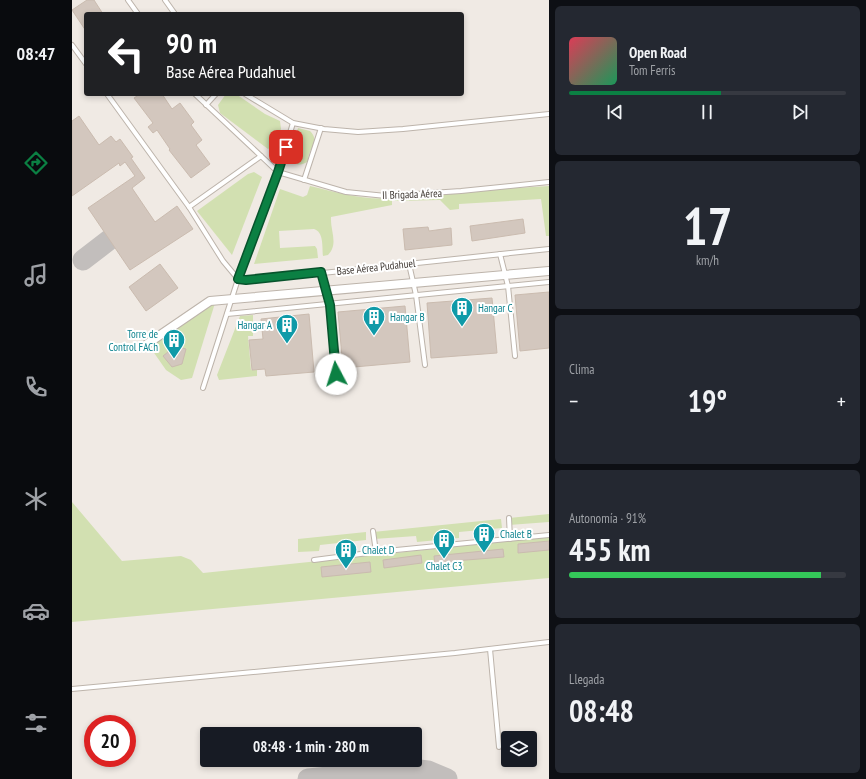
<!DOCTYPE html>
<html lang="es">
<meta charset="utf-8">
<style>
body{margin:0;font-family:"PT Sans Narrow",sans-serif;background:#242831;color:#f1f3f6;height:100vh;display:flex;flex-direction:column;font-size:15px;white-space:nowrap}
*{box-sizing:border-box;margin:0}
p{font-size:13px;color:#9ea1a6}
.icon{flex:none;width:22px;height:22px;fill:none;stroke:currentColor;stroke-width:2;stroke-linecap:round;stroke-linejoin:round}
.map{position:relative;flex:1;overflow:hidden}
.details{display:flex;flex-direction:column;gap:6px;padding:6px;background:#0d0f14;width:317px}
.details>*{flex:none}
.guide{position:absolute;left:12px;top:12px;width:380px;height:84px;border-radius:4px;box-shadow:0 2px 6px #0003;background:#202124;color:#fff;overflow:hidden}
.controls{position:absolute;left:429px;top:731px;display:grid;gap:8px}
.controls a{display:grid;place-items:center;width:36px;height:36px;border-radius:4px;background:#171b24;box-shadow:0 2px 6px #0003;font-size:20px}
.speed{position:absolute;left:12px;top:715px;display:flex;gap:8px;font-size:20px;font-weight:700;text-align:center}
.speed>*{display:grid;place-content:center;width:52px;height:52px;border-radius:50%;background:#171b24;box-shadow:0 2px 6px #0003;line-height:1}
.speed .limit{border:6px solid #d22;background:#fff;color:#111}
.pin{position:absolute;display:grid;place-items:center;width:34px;height:34px;color:#fff;margin:-17px;border-radius:8px;box-shadow:0 2px 6px #0006}
.me{position:absolute;width:44px;margin:-22px;rotate:355deg;stroke-linejoin:round;filter:drop-shadow(0 0 3px #0008)}
.turn{display:flex;align-items:center;gap:14px;height:84px;padding:0 16px;font-size:18px}
.turn .icon{width:52px;height:52px;stroke-width:2.5}
.turn b{display:block;font-size:28px;line-height:34px}
.big{font-size:30px;font-weight:700;line-height:1.1}
.details .tile{flex:1;display:flex;flex-direction:column;justify-content:center;gap:6px;min-width:0;padding:0 14px;border-radius:6px;background:#242831}
.details .dial{align-items:center;gap:0}
.dial b{font-size:52px;line-height:1}
.song{display:flex;align-items:center;gap:12px}
.cover{width:48px;height:48px;border-radius:6px;background:linear-gradient(135deg,hsl(350 70% 55%),hsl(150 70% 35%))}
.played{height:4px;border-radius:2px;background:linear-gradient(90deg,#0b8043 55%,#363941 55%)}
.keys{display:flex;justify-content:space-around;direction:ltr}
.heat{display:flex;justify-content:space-between;align-items:center;font-size:22px;direction:ltr}
.charge{height:6px;border-radius:3px;background:linear-gradient(90deg,#34c759 91%,#363941 0)}
.trip{position:absolute;left:128px;top:727px;width:222px;height:40px;border-radius:4px;background:#171b24;box-shadow:0 2px 6px #0003;font-weight:700;line-height:40px;text-align:center}
main{display:flex;flex:1;min-height:0}
.tabs{display:flex;flex-direction:column;width:72px;justify-content:space-around;align-items:center;background:#090b0e;color:#9ea1a6}
.tabs .icon{width:28px;height:28px}
.tabs .active{color:#0b8043}
.tabs b{font-size:18px;color:#f1f3f6}
.map>svg:first-child{display:block}
.green{fill:#d2e0b1}
.lines{fill:none;stroke-linecap:round;stroke-linejoin:round}
.taxiway{stroke:#c2bebc;stroke-width:21}
.building{fill:#d3c7be;stroke:#cabbaf}
.lane-casing{stroke:#bdb4ab;stroke-width:6}
.street-casing{stroke:#bdb4ab;stroke-width:10}
.lane{stroke:#fff;stroke-width:4}
.street{stroke:#fff;stroke-width:8}
.route-casing{stroke:#07532c;stroke-width:10}
.route{stroke:#0b8043;stroke-width:7}
.labels{text-anchor:middle;dominant-baseline:central;stroke-width:4;stroke-linejoin:round;paint-order:stroke}
.street-label{font-size:11px;fill:#413a35;stroke:#fff}
.culture-label{font-size:11px;fill:#0d838f;stroke:#fff;text-anchor:start}
</style>
<main>
<nav class="tabs">
<b>08:47</b>
<svg class="icon active" aria-label="directions" viewBox="0 0 24 24"><path d="M12 3l9 9-9 9-9-9zM9 14v-3h6M13 9l2 2-2 2"/></svg>
<svg class="icon" aria-label="music" viewBox="0 0 24 24"><path d="M9 18V5l10-2v13"/><circle cx="6" cy="18" r="3"/><circle cx="16" cy="16" r="3"/></svg>
<svg class="icon" aria-label="phone" viewBox="0 0 24 24"><path d="M5 4h4l2 5-3 2q2 4 5 5l2-3 5 2v4C11 20 4 13 5 4z"/></svg>
<svg class="icon" aria-label="climate" viewBox="0 0 24 24"><path d="M12 3v18M4 7l16 10M4 17L20 7"/></svg>
<svg class="icon" aria-label="car" viewBox="0 0 24 24"><path d="M5 17H2v-5l4-1 3-4h7l3 4 3 1v5h-3M9 17h6M6 11h13"/><circle cx="7" cy="17" r="2"/><circle cx="17" cy="17" r="2"/></svg>
<svg class="icon" aria-label="filters" viewBox="0 0 24 24"><path d="M4 7h16M4 17h16"/><circle cx="9" cy="7" r="2"/><circle cx="15" cy="17" r="2"/></svg>
</nav>
<div class="map">
<svg width="477" height="779" viewBox="0 0 477 779">
<rect width="100%" height="100%" fill="#f0eae4"/>
<g class="green">
<polygon points="154,94 164,94 193,114 208,121 209,129 202,145 196,149 148,113 146,105"/>
<path d="M226,128L238,131C249,142 236,148 236,161C231,166 223,165 218,161L217,158Z"/>
<polygon points="182,172 190,177 160,255 125,211 176,174"/>
<path d="M238,186C264,192 293,201 320,198V205L259,217C258,231 267,244 256,255L251,256C250,247 252,232 242,229L207,231L208,248L243,246L245,249L246,258L182,264L208,189L231,197L235,195Z"/>
<polygon points="477,186 477,236 474,236 469,199 387,204 387,209 378,210 368,200 323,201 323,195"/>
<polygon points="143,303 120,378 109,380 94,370 78,347"/>
<polygon points="181,315 181,336 176,336 179,370 185,370 185,376 147,380 145,375 168,316"/>
<polygon points="0,502 50,561 109,556 119,560 131,573 477,537 477,578 0,622"/>
<polygon points="477,514 477,522 437,525 437,518"/>
<polygon points="429,519 430,528 387,532 387,538 345,542 344,536 302,539 301,532"/>
<polygon points="294,532 294,540 248,545 247,551 226,552 226,539"/>
</g>
<g class="lines">
<g class="taxiway">
<polyline points="11,260 37,240"/>
<polyline points="236,779 338,769 356,771 375,779"/>
</g>
</g>
<g class="building">
<polygon points="15,0 22,0 31,14 14,14 14,31 0,10"/>
<polygon points="68,94 90,94 100,109 108,103 122,122 119,125 130,140 124,145 138,164 119,178 97,150 98,149 85,130 81,133 76,127 81,123 62,98"/>
<polygon points="7,116 27,145 39,136 44,142 48,139 61,157 59,158 73,178 60,188 83,222 105,206 121,229 58,270 16,208 63,176 53,162 48,166 47,163 0,196 0,121"/>
<polygon points="451,219 453,233 400,241 398,226"/>
<polygon points="356,227 357,231 379,228 380,245 333,250 331,229"/>
<polygon points="88,264 106,288 74,311 57,287"/>
<polygon points="477,292 477,348 448,351 443,295"/>
<polygon points="420,298 425,353 359,358 355,303"/>
<polygon points="333,306 338,362 271,368 266,312"/>
<polygon points="237,314 242,372 194,376 193,369 180,370 177,340 191,339 189,319"/>
<polygon points="99,345 114,349 110,364 100,367 91,356 96,352"/>
<polygon points="477,541 477,550 446,553 446,544"/>
<polygon points="431,549 432,557 382,561 382,564 363,566 362,556"/>
<polygon points="349,555 350,563 312,568 311,560"/>
<polygon points="298,562 299,572 250,577 249,567"/>
</g>
<g class="lines">
<g class="lane-casing">
<g id="lane">
<polyline points="56,0 66,14"/>
<polyline points="93,0 103,14"/>
<polyline points="0,45 14,64"/>
<polyline points="35,94 117,207 151,261 166,279 174,281 477,249"/>
<polyline points="123,94 206,172 274,192 314,196 389,191 477,182"/>
<polyline points="173,94 221,123 252,129 286,132 331,129 477,114"/>
<polyline points="134,105 144,94"/>
<polyline points="232,180 249,128"/>
<polyline points="117,207 189,156"/>
<polyline points="428,254 436,286 443,356"/>
<polyline points="337,264 344,295 353,365"/>
<polyline points="249,272 258,305 264,374"/>
<polyline points="155,314 477,282"/>
<polyline points="131,388 166,279 206,172 221,123"/>
<polyline points="437,518 438,539"/>
<polyline points="301,531 304,552"/>
<polyline points="242,560 304,552 477,535"/>
<polyline points="418,649 427,747"/>
<polyline points="0,689 383,653 477,642"/>
</g>
</g>
<g class="street-casing">
<polyline id="street" points="75,344 138,301 477,271"/>
</g>
<use href="#lane" class="lane"/>
<use href="#street" class="street"/>
</g>
<g class="lines">
<g class="route-casing">
<polyline id="route" points="214,147 206,172 166,279 174,280 249,272 258,305 264,374"/>
</g>
<use href="#route" class="route"/>
</g>
<defs>
<g id="building-pin" transform="scale(1.15)"><path d="M0 17L-7.5 6A9.5 9.5 0 1 1 7.5 6Z" fill="#0f9aa8" stroke="#fff"/><path d="M-4-6H4V6H1V3H-1V6H-4ZM-2.5-4.3h1.7v1.8h-1.7ZM.8-4.3h1.7v1.8H.8ZM-2.5-1h1.7V.8h-1.7ZM.8-1h1.7V.8H.8Z" fill="#fff"/></g>
</defs>
<g fill-rule="evenodd">
<use href="#building-pin" x="390" y="308"/>
<use href="#building-pin" x="302" y="317"/>
<use href="#building-pin" x="215" y="325"/>
<use href="#building-pin" x="102" y="340"/>
<use href="#building-pin" x="412" y="534"/>
<use href="#building-pin" x="372" y="540"/>
<use href="#building-pin" x="274" y="550"/>
</g>
<g class="labels">
<g class="street-label">
<text transform="translate(340 194) rotate(-2)">II Brigada Aérea</text>
<text transform="translate(304 267) rotate(-6)">Base Aérea Pudahuel</text>
</g>
<g class="culture-label">
<text x="406" y="308">Hangar C</text>
<text x="318" y="317">Hangar B</text>
<text x="200" y="325" text-anchor="end">Hangar A</text>
<text x="86" y="334" text-anchor="end">Torre de<tspan x="86" dy="13">Control FACh</tspan></text>
<text x="428" y="534">Chalet B</text>
<text x="290" y="550">Chalet D</text>
<text x="372" y="566" text-anchor="middle">Chalet C3</text>
</g>
</g>
</svg>
<div class="controls">
<a><svg class="icon" aria-label="layers" viewBox="0 0 24 24"><path d="M12 4l9 5-9 5-9-5zM3 14l9 5 9-5"/></svg></a>
</div>
<div class="speed"><div class="limit">20</div></div>
<div class="pin" style="left:214px;top:147px;background:#d93025"><svg class="icon" aria-label="arrive" viewBox="0 0 24 24"><path d="M6 21V4h12l-3 4 3 4H6"/></svg></div>
<svg class="me" style="left:264px;top:374px" viewBox="-20 -20 40 40"><circle r="19" fill="#fff"/><path d="M0-13L10 11 0 6-10 11z" fill="#0b8043"/></svg>
<div class="trip">08:48 · 1 min · 280 m</div>
<div class="guide">
<div class="turn"><svg class="icon" aria-label="left" viewBox="0 0 24 24"><path d="M17 20v-9H6M10 6l-5 5 5 5"/></svg><div><b>90 m</b>Base Aérea Pudahuel</div></div>
</div>
</div>
<section class="details">
<div class="tile">
<div class="song"><i class="cover"></i><div><b>Open Road</b><p>Tom Ferris</p></div></div>
<div class="played"></div>
<div class="keys"><svg class="icon" aria-label="previous" viewBox="0 0 24 24"><path d="M18 5L8 12l10 7zM5 5v14"/></svg><svg class="icon" aria-label="pause" viewBox="0 0 24 24"><path d="M8 5v14M16 5v14"/></svg><svg class="icon" aria-label="next" viewBox="0 0 24 24"><path d="M6 5l10 7-10 7zM19 5v14"/></svg></div>
</div>
<div class="tile dial"><b>17</b><p>km/h</p></div>
<div class="tile"><p>Clima</p>
<div class="heat"><a>−</a><b class="big">19°</b><a>+</a></div>
</div>
<div class="tile"><p>Autonomía · 91%</p><b class="big">455 km</b><div class="charge"></div></div>
<div class="tile"><p>Llegada</p><b class="big">08:48</b></div>
</section>
</main>
